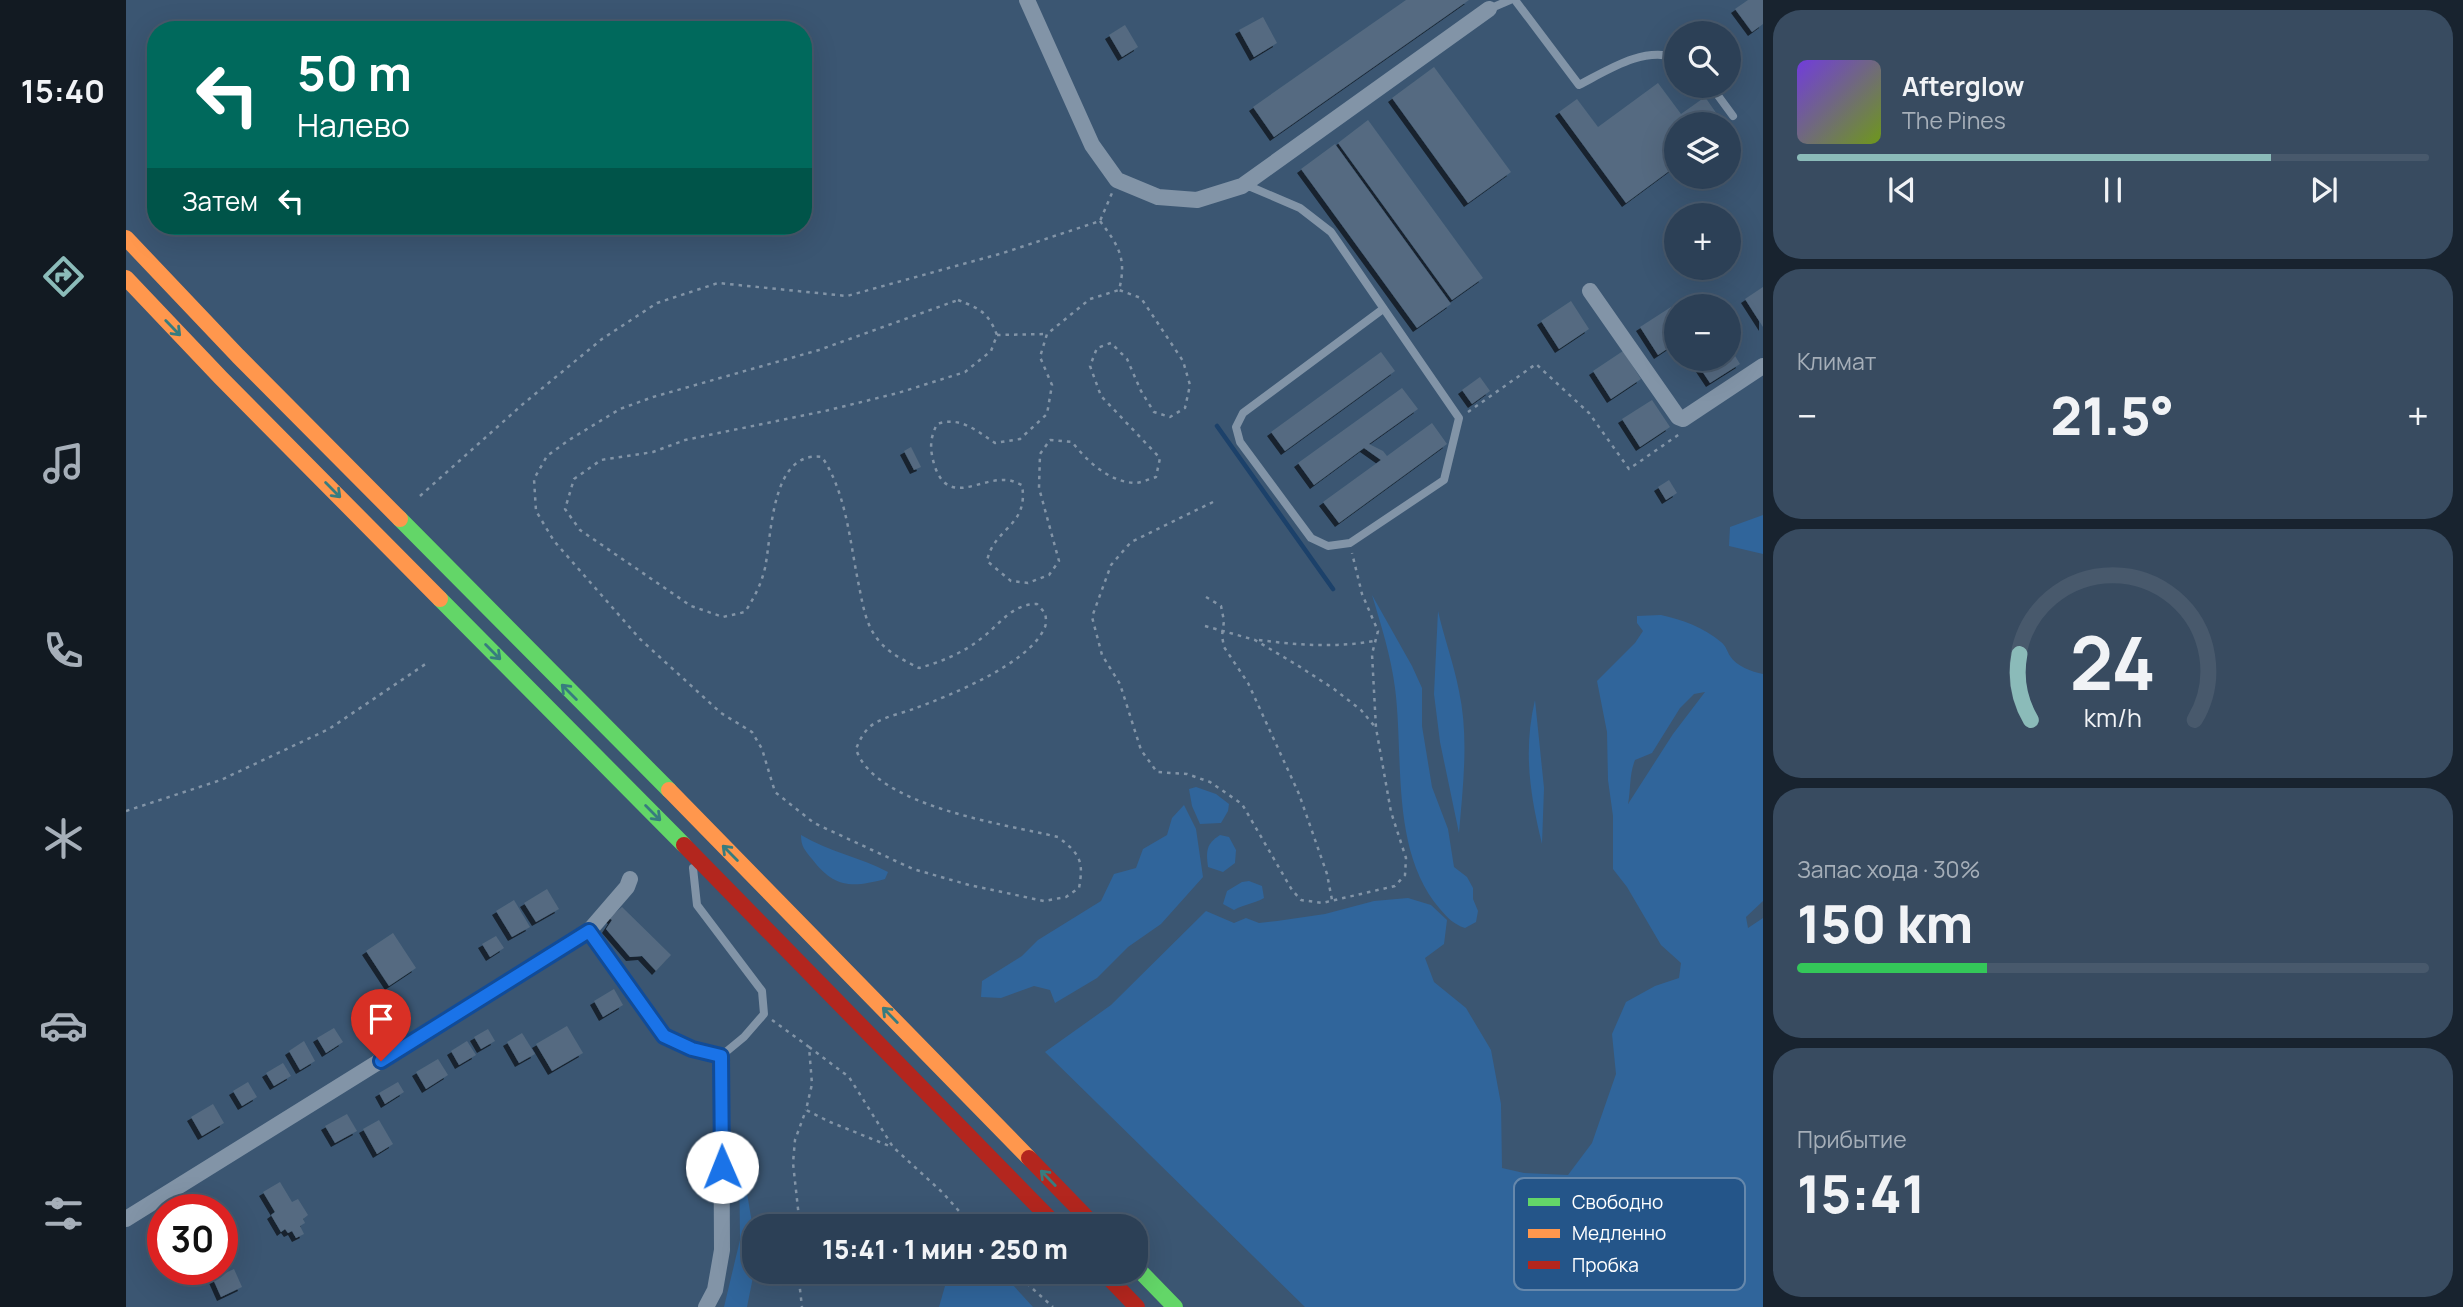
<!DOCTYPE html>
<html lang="ru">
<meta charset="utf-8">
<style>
body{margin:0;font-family:Manrope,sans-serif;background:#384b60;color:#f1f3f6;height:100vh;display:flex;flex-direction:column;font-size:26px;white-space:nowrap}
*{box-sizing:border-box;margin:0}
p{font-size:23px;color:#a6afb9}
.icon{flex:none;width:38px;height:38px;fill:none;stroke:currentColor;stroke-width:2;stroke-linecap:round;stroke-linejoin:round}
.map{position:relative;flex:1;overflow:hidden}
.side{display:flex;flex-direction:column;gap:10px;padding:10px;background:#18232f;width:700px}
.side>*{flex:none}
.hud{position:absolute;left:21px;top:21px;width:665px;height:214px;border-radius:28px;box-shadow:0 7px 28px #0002,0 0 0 2px #48596c;background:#00695c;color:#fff;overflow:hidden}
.buttons{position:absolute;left:1538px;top:21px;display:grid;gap:14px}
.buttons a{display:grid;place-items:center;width:77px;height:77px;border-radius:50%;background:#2c4056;box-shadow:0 7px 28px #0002,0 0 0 2px #48596c;font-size:35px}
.speed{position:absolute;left:21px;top:1194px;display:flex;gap:14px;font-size:35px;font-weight:700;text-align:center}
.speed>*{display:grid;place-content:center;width:91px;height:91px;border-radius:50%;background:#2c4056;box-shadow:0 7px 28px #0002,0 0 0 2px #48596c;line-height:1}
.speed .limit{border:10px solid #d22;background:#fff;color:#111}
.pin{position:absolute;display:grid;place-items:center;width:60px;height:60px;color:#fff;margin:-72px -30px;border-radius:50% 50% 50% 0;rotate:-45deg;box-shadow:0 0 7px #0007}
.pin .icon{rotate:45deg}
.me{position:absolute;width:77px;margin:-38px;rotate:359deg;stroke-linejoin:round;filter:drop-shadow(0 0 5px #0008)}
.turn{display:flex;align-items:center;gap:24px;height:147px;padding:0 35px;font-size:32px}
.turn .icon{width:91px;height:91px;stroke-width:2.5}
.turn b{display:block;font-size:49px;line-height:60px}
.then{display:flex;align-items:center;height:66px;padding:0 35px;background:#0003;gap:14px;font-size:26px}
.big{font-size:52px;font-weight:800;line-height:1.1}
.side .widget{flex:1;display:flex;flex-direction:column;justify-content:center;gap:10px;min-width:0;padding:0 24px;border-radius:28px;background:#384b60}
.side .dial{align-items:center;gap:0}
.dial svg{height:182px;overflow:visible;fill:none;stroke:#48596c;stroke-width:7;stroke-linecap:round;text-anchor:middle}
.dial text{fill:#f1f3f6;stroke:none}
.song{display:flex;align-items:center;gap:21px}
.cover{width:84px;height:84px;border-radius:10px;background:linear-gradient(135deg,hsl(260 70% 55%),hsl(80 70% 35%))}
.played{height:7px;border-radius:4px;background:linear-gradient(90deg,#8bbbb9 75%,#48596c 75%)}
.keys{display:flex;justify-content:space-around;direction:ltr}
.heat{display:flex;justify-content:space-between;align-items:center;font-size:38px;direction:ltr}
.charge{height:10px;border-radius:5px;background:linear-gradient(90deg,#34c759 30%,#48596c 0)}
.trip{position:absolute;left:616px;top:1214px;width:406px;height:70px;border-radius:28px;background:#2c4056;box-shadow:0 7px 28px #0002,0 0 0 2px #48596c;font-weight:800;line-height:70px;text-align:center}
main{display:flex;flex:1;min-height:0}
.tab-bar{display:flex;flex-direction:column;width:126px;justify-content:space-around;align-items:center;background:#121a22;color:#a6afb9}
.tab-bar .icon{width:49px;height:49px}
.tab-bar .on{color:#8bbbb9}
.tab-bar b{font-size:32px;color:#f1f3f6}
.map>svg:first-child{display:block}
.green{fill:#30659b;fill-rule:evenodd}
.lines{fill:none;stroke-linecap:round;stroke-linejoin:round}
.stream{stroke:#1c416a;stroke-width:4.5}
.building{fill:#556b81;filter:url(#shadow)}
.path{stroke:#8294a7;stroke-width:2.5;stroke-dasharray:3.5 5;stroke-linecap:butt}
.lane{stroke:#8294a7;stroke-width:8}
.street{stroke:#8294a7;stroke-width:16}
.fast{stroke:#63d668;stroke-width:16}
.slow{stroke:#ff974d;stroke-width:16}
.jam{stroke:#b3261e;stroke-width:16}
.oneway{stroke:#377c7f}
.route-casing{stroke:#114b97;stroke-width:18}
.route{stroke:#1a73e8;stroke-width:12}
.key{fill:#245589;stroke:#6688ac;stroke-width:2}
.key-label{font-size:19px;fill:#fff}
</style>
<main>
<nav class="tab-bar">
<b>15:40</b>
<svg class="icon on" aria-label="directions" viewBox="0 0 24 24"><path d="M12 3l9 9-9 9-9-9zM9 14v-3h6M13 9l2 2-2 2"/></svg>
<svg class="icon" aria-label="music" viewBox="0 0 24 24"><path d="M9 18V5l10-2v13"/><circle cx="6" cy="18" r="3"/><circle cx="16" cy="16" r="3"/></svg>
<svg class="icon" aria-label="phone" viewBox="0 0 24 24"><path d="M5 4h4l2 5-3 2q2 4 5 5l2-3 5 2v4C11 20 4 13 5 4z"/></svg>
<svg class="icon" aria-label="climate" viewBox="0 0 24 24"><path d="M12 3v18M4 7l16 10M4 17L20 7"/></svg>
<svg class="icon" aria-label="car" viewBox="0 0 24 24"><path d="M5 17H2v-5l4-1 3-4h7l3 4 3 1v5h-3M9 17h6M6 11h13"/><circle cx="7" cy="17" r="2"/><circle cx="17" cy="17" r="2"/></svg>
<svg class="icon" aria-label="filters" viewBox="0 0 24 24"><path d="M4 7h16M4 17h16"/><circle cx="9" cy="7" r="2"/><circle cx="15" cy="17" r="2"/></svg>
</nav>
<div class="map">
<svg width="1637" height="1307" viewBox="0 0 1637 1307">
<defs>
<filter id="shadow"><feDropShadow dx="-4" dy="4" stdDeviation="0" flood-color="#0009"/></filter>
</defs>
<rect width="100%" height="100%" fill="#3b5672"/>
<g class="green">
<polygon points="1637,515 1637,554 1603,546 1604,527"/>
<path d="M1246,595L1286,666L1296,688V726L1306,787L1322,829L1328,867L1341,877L1347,888V899L1352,911L1350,922L1339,928C1327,924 1322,918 1314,909C1264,851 1278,757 1269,688C1265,656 1255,625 1246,595Z"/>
<path d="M1312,611C1318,638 1328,664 1333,691C1343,737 1337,786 1333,833L1314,742L1308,694Z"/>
<path d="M1535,615C1557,620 1577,627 1595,642C1600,646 1601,651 1604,656C1610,666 1626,672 1637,674V901L1620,917L1622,928L1637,918V1307H1179L919,1052L985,1005L1080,911L1108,923L1120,918L1133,923L1151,921L1199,914L1248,901L1282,898L1305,905L1321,920L1318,944L1299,958L1308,982L1340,1008L1365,1050L1375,1104L1376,1168L1398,1173L1442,1175L1466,1143L1490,1074L1486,1034L1500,1002L1529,986L1553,978L1555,963L1535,945L1501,887L1487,869V816L1482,780L1481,732L1471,681L1509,643L1517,631L1511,623V616ZM1579,692L1547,734L1502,804C1505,789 1503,775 1509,760L1526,753L1554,708L1568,694Z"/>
<path d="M1409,700L1418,788L1416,844C1404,795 1397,750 1409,700Z"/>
<polygon points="1070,787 1090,794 1103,804 1102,811 1095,823 1074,824 1066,806 1063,789"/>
<polygon points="1058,805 1070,829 1077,877 1035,924 1002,947 971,978 929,1003 924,990 908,986 875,998 855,997 856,981 896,956 912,940 975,901 988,874 1010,868 1017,849 1041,835 1046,818"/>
<path d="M675,835C703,852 734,857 762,872L759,879C726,888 708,888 686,859C679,850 675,847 675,835Z"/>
<path d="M1094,835L1103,837L1110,850L1109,863L1097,872L1082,867C1080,851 1080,844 1094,835Z"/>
<path d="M1123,881L1136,886L1138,898C1128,904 1118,904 1108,910L1097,904L1101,891L1116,882Z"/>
<polygon points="613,1145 628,1235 628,1272 621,1307 598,1307 614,1240"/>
<polygon points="827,1272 875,1272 907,1307 813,1307 819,1286"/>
</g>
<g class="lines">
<polyline class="stream" points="1091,426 1207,589"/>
</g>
<g class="building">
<polygon points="1280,0 1343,0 1148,137 1127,107"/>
<polygon points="1622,0 1637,0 1637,24 1626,32 1609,9"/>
<polygon points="1137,17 1151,43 1128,57 1113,30"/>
<polygon points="999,25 1012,47 996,57 983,35"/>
<polygon points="1308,67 1385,172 1342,203 1266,98"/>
<polygon points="1532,83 1555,114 1579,97 1593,117 1583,124 1550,124 1550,166 1500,203 1433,112 1451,99 1472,127"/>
<polygon points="1242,120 1357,278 1326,300 1212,143"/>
<polygon points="1209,144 1325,304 1291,328 1175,169"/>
<polygon points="1637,287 1637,327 1619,299"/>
<polygon points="1445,301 1463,329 1433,349 1415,321"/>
<polygon points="1545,307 1550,316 1550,343 1532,355 1514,327"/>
<polygon points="1603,346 1614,364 1584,383 1568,359 1603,359"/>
<polygon points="1497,351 1515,379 1485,399 1467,371"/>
<polygon points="1255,352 1269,371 1159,451 1145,432"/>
<polygon points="1354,377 1364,391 1346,404 1336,390"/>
<polygon points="1276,388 1292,409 1243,444 1257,451 1261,456 1306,423 1321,444 1213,523 1197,502 1255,460 1238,448 1188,485 1172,463"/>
<polygon points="1526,400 1544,427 1514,447 1496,419"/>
<polygon points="785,447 795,467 788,470 778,451"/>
<polygon points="1543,480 1551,493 1540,500 1532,487"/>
<polygon points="421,889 433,909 410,922 398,903"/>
<polygon points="388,900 404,927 386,937 370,911"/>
<polygon points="496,907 545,955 530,971 516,956 504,957 480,929 486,920 483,918"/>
<polygon points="267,933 290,968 263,986 240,951"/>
<polygon points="370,936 378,948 364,957 356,944"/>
<polygon points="488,989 497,1005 477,1017 468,1001"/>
<polygon points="441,1026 457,1053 426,1071 410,1044"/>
<polygon points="208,1028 217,1042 200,1053 191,1038"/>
<polygon points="362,1029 369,1041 355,1049 348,1037"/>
<polygon points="396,1033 409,1054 393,1063 381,1042"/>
<polygon points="178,1041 189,1061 174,1070 163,1051"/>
<polygon points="341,1041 350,1055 333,1065 325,1051"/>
<polygon points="312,1059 322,1075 300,1089 290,1072"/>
<polygon points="157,1063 165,1076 148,1086 140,1073"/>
<polygon points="122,1082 131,1097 116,1106 107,1091"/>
<polygon points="272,1082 278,1092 259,1104 253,1093"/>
<polygon points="87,1104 98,1123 76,1136 65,1117"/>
<polygon points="221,1114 231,1131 209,1143 199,1126"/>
<polygon points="253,1120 267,1144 251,1154 237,1129"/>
<polygon points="154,1182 166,1202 172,1199 182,1215 177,1219 179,1223 174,1226 178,1234 170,1238 166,1231 162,1233 159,1229 155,1232 145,1215 149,1212 137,1192"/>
<polygon points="108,1269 116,1287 95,1297 87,1279"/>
</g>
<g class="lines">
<g class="path">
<path d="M974,221C993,246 1001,259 993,290L964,299L921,334L914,357L926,385L921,414L894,439L869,443C850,430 833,416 811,424C803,440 804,451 809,467C823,506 853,478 880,480C886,480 891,483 896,485C903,527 868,527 861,561L885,581L902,583L923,575L933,561L913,488L914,454L924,440L946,442C961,461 982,481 1008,483C1014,483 1024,479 1030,477L1034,458L975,396L964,366L971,348L985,343L1001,359L1015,391L1028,412L1044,417L1059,408L1064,385L1057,361L1015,298L993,290"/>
<path d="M832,300C854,309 862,312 871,335L865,351L839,372L772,393L699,411L559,440L527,452L475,460L448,479L439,509L454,530L565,606L597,617L619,612C628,598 635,585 639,568C646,534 645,450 696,457C721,494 724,544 733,586C737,606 740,626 753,641C764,654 779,661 793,668C815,662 839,652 857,637C875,623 886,604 911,604L919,613C920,618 921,624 918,629C902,664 825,695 790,708C777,713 761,716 749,723C739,729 734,739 730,749C748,806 878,824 932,837C954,854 958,861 953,888L940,897L918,901L843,885L787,869L688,823L649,792L636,749L626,732L595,713L514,639L428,541L410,511L408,479L421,456L443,440L494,409L527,397L693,350Z"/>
<polyline points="871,335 920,334"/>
<polyline points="1342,412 1410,364 1463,413 1503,469 1555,433"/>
<polyline points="294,496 397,404 476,339 531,303 592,283 721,296 877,253 974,221 986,193"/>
<polyline points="1087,502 1005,542 985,565 966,617 976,655 994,684 1015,750 1031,772 1061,774 1084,782 1116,804 1166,890 1175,900 1196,903 1269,886 1279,875 1280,858 1265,812 1250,728 1246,654 1252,631 1236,594 1226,553"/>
<polyline points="1080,597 1095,606 1098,621 1096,636 1098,647 1122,683 1173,794 1201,874 1206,900"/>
<polyline points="1079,626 1129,640 1171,665 1208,689 1235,710 1250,728"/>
<path d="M1133,640C1171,645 1210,648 1248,641"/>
<polyline points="0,811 95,780 203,729 301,663"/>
<polyline points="646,1020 683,1047 686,1084 680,1110 704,1122 766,1147"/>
<polyline points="683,1047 723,1077 767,1147 817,1193 847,1227"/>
<polyline points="674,1227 667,1163 669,1140 680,1110"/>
<polyline points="672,1272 676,1307"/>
<polyline points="888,1272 927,1307"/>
</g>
<g class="lane">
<path d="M1389,0L1453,85C1482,70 1518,46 1550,58"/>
<polyline points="1363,9 1384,0"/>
<polyline points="1585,86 1607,116"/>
<polyline points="1118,187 1125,187 1174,208 1205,232 1333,418 1318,480 1224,543 1202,546 1185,538 1114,442 1110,427 1117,413 1257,309"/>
<polyline points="463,931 538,1036 566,1049 595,1056 618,1037 638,1014 636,991 571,905 567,868"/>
</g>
<g class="street">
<polyline points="901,0 966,145 991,180 1032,197 1071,200 1116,186 1363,9"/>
<polyline points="1464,291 1552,417 1557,419 1637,366"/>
<polyline points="0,1219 463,931 501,887 504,879"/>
<polyline points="580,1307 589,1290 596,1250 595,1056"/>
</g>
<g class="fast">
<polyline points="274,519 543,790"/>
<polyline points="314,599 558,845"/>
<polyline points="1010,1267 1049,1307"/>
</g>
<g class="slow">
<polyline points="0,238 112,356 274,519"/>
<polyline points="0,278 95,378 314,599"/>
<polyline points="543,790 903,1158"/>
</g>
<g class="jam">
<polyline points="558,845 932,1227"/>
<polyline points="903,1158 970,1227"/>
<polyline points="977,1272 1011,1307"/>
</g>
</g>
<defs><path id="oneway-shaft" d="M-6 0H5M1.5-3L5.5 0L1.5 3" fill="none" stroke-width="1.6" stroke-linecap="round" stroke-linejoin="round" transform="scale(1.75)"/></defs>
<g class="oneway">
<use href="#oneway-shaft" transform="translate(47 328) rotate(46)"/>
<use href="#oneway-shaft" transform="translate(207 490) rotate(45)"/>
<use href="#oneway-shaft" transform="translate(367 652) rotate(45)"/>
<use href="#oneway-shaft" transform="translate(443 692) rotate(-135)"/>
<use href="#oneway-shaft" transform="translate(527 813) rotate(45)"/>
<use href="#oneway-shaft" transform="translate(604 853) rotate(-135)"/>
<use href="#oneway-shaft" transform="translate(764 1015) rotate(-134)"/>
<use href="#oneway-shaft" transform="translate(922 1178) rotate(-134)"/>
</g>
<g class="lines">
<g class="route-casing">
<polyline id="route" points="255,1061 463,931 538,1036 566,1049 595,1056 596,1167"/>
</g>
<use href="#route" class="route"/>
</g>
<rect x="1388" y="1178" width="231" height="112" rx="10" class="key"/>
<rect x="1402" y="1198" width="32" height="8" fill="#63d668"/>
<rect x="1402" y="1229" width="32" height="9" fill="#ff974d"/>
<rect x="1402" y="1261" width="32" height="8" fill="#b3261e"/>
<g class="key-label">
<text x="1446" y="1209">Свободно</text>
<text x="1446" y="1240">Медленно</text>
<text x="1446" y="1272">Пробка</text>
</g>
</svg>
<div class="buttons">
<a><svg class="icon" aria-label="search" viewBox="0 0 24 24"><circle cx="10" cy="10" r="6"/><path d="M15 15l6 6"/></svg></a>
<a><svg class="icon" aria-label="layers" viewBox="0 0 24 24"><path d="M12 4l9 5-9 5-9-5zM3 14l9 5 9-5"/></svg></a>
<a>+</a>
<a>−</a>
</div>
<div class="speed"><div class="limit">30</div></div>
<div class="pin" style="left:255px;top:1061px;background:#d93025"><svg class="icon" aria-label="arrive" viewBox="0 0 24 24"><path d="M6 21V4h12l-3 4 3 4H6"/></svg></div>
<svg class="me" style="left:596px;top:1167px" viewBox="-20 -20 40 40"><circle r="19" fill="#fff"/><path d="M0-13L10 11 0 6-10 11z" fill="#1a73e8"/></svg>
<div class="trip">15:41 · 1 мин · 250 m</div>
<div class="hud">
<div class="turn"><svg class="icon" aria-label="left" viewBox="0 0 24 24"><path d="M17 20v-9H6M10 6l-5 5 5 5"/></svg><div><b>50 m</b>Налево</div></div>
<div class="then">Затем<svg class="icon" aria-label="left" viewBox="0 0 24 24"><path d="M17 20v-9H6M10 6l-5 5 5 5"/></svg></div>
</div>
</div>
<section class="side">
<div class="widget">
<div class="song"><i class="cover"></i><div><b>Afterglow</b><p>The Pines</p></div></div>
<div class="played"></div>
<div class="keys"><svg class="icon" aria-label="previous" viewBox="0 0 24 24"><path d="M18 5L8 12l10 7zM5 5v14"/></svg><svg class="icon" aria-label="pause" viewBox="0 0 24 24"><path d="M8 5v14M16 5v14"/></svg><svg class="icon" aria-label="next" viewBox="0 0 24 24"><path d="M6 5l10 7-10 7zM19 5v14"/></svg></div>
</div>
<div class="widget"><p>Климат</p>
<div class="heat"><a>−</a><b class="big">21.5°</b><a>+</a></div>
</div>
<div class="widget dial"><svg viewBox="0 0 100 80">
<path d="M14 69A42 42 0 1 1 86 69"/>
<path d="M14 69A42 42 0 0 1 9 40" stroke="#8bbbb9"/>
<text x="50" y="56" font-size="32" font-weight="700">24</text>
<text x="50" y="72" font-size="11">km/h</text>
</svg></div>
<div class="widget"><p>Запас хода · 30%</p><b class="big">150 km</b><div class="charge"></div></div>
<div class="widget"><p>Прибытие</p><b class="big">15:41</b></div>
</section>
</main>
